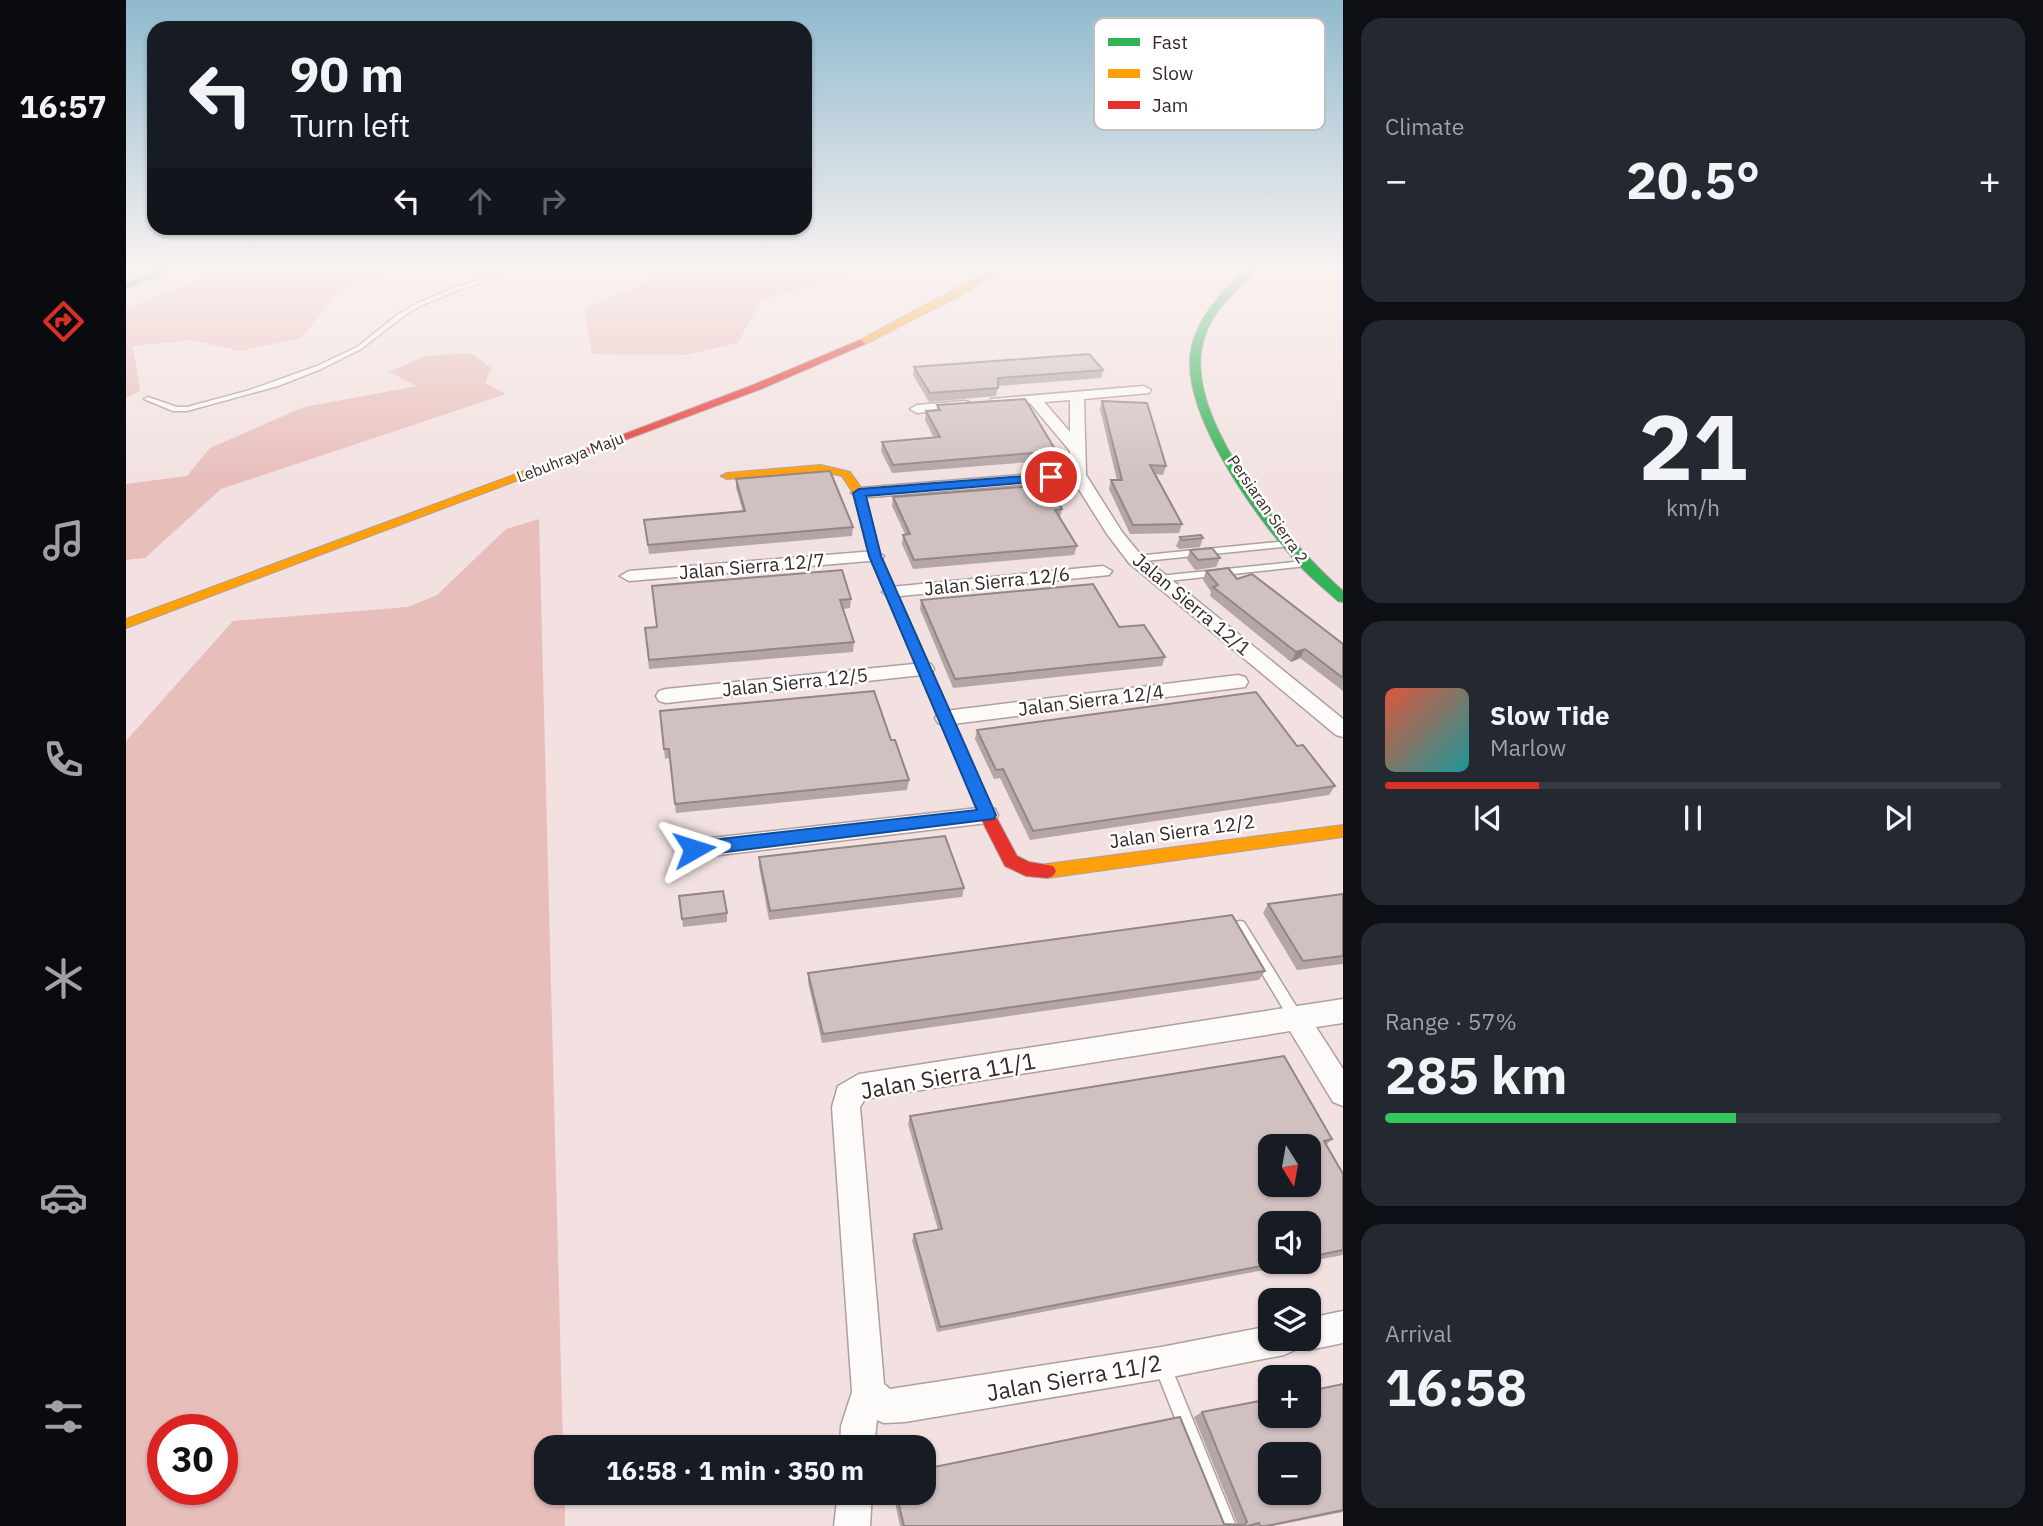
<!DOCTYPE html>
<meta charset="utf-8">
<style>
body{margin:0;font-family:"IBM Plex Sans",sans-serif;background:#242831;color:#f1f3f6;height:100vh;display:flex;flex-direction:column;font-size:26px;white-space:nowrap}
*{box-sizing:border-box;margin:0}
p{font-size:23px;color:#9ea1a6}
.icon{flex:none;width:38px;height:38px;fill:none;stroke:currentColor;stroke-width:2;stroke-linecap:round;stroke-linejoin:round}
.map{position:relative;flex:1;overflow:hidden}
.drawer{display:flex;flex-direction:column;gap:18px;padding:18px;background:#0d0f14;width:700px}
.drawer>*{flex:none}
.top-card{position:absolute;left:21px;top:21px;width:665px;height:214px;border-radius:21px;box-shadow:0 2px 5px #0004;background:#171b24;color:#f1f3f6;overflow:hidden}
.needle{width:46px;rotate:169deg}
.tools{position:absolute;left:1132px;top:1134px;display:grid;gap:14px}
.tools a{display:grid;place-items:center;width:63px;height:63px;border-radius:14px;background:#171b24;box-shadow:0 2px 5px #0004;font-size:35px}
.speed{position:absolute;left:21px;top:1414px;display:flex;gap:14px;font-size:35px;font-weight:700;text-align:center}
.speed>*{display:grid;place-content:center;width:91px;height:91px;border-radius:50%;background:#171b24;box-shadow:0 2px 5px #0004;line-height:1}
.speed .limit{border:10px solid #d22;background:#fff;color:#111}
.pin{position:absolute;display:grid;place-items:center;width:60px;height:60px;color:#fff;margin:-30px;border:4px solid #fff;border-radius:50%;box-shadow:0 2px 7px #0007}
.me{position:absolute;width:77px;margin:-38px;rotate:84deg;stroke-linejoin:round;filter:drop-shadow(0 0 5px #0008)}
.turn{display:flex;align-items:center;gap:24px;height:147px;padding:0 28px;font-size:32px}
.turn .icon{width:91px;height:91px;stroke-width:2.5}
.turn b{display:block;font-size:49px;line-height:60px}
.lanes{display:flex;align-items:center;height:66px;padding:0 28px;background:#0003;justify-content:center;gap:35px;direction:ltr}
.lanes .off{opacity:.35}
.big{font-size:52px;font-weight:800;line-height:1.1}
.drawer .widget{flex:1;display:flex;flex-direction:column;justify-content:center;gap:10px;min-width:0;padding:0 24px;border-radius:21px;background:#242831}
.drawer .dial{align-items:center;gap:0}
.dial b{font-size:91px;line-height:1}
.song{display:flex;align-items:center;gap:21px}
.cover{width:84px;height:84px;border-radius:10px;background:linear-gradient(135deg,hsl(10 70% 55%),hsl(180 70% 35%))}
.played{height:7px;border-radius:4px;background:linear-gradient(90deg,#d93025 25%,#363941 25%)}
.keys{display:flex;justify-content:space-around;direction:ltr}
.heat{display:flex;justify-content:space-between;align-items:center;font-size:38px;direction:ltr}
.charge{height:10px;border-radius:5px;background:linear-gradient(90deg,#34c759 57%,#363941 0)}
.trip{position:absolute;left:408px;top:1435px;width:402px;height:70px;border-radius:21px;background:#171b24;box-shadow:0 2px 5px #0004;font-weight:800;line-height:70px;text-align:center}
main{display:flex;flex:1;min-height:0}
.menu{display:flex;flex-direction:column;width:126px;justify-content:space-around;align-items:center;background:#090b0e;color:#9ea1a6}
.menu .icon{width:49px;height:49px}
.menu .active{color:#d93025}
.menu b{font-size:32px;color:#f1f3f6}
.map>svg:first-child{display:block}
.green{fill:#e8bebb;fill-rule:evenodd}
.lines{fill:none;stroke-linecap:round;stroke-linejoin:round}
.lane-casing{stroke:#aea09f;stroke-width:3}
.street-casing{stroke:#aea09f;stroke-width:3}
.fast-casing{stroke:#aea09f;stroke-width:2}
.slow-casing{stroke:#aea09f;stroke-width:2}
.jam-casing{stroke:#aea09f;stroke-width:2}
.lane{fill:#fdfafa;fill-rule:evenodd}
.street{fill:#fdfafa;fill-rule:evenodd}
.fast{fill:#30b455;fill-rule:evenodd}
.slow{fill:#ff9f0a;fill-rule:evenodd}
.jam{fill:#e5322d;fill-rule:evenodd}
.wall{fill:#b3a6a5;fill-rule:evenodd}
.shaded-wall{fill:#928786}
.building{fill:#d0c1c0;stroke:#928786;stroke-width:2;fill-rule:evenodd}
.route{fill:#1a73e8;stroke:#114b97;stroke-width:2}
.labels{text-anchor:middle;dominant-baseline:central;stroke-width:5;stroke-linejoin:round;paint-order:stroke}
.far-street-label{font-size:16px;fill:#372827;stroke:#fff}
.street-label{font-size:19px;fill:#372827;stroke:#fff}
.near-street-label{font-size:23px;fill:#372827;stroke:#fff}
.key{fill:#fff;stroke:#c3bebe;stroke-width:2}
.key-label{font-size:19px;fill:#372827}
</style>
<main>
<nav class="menu">
<b>16:57</b>
<svg class="icon active" aria-label="directions" viewBox="0 0 24 24"><path d="M12 3l9 9-9 9-9-9zM9 14v-3h6M13 9l2 2-2 2"/></svg>
<svg class="icon" aria-label="music" viewBox="0 0 24 24"><path d="M9 18V5l10-2v13"/><circle cx="6" cy="18" r="3"/><circle cx="16" cy="16" r="3"/></svg>
<svg class="icon" aria-label="phone" viewBox="0 0 24 24"><path d="M5 4h4l2 5-3 2q2 4 5 5l2-3 5 2v4C11 20 4 13 5 4z"/></svg>
<svg class="icon" aria-label="climate" viewBox="0 0 24 24"><path d="M12 3v18M4 7l16 10M4 17L20 7"/></svg>
<svg class="icon" aria-label="car" viewBox="0 0 24 24"><path d="M5 17H2v-5l4-1 3-4h7l3 4 3 1v5h-3M9 17h6M6 11h13"/><circle cx="7" cy="17" r="2"/><circle cx="17" cy="17" r="2"/></svg>
<svg class="icon" aria-label="filters" viewBox="0 0 24 24"><path d="M4 7h16M4 17h16"/><circle cx="9" cy="7" r="2"/><circle cx="15" cy="17" r="2"/></svg>
</nav>
<div class="map">
<svg width="1217" height="1526" viewBox="0 0 1217 1526">
<rect width="100%" height="100%" fill="#f2e1e0"/>
<g class="green">
<polygon points="104,266 283,266 211,292 176,338 114,351 65,340 7,346 14,391 0,398 0,309"/>
<polygon points="555,266 758,266 635,300 612,343 560,355 466,354 458,309"/>
<polygon points="345,353 365,368 359,383 380,394 95,489 19,558 0,560 0,484 61,476 84,448 178,407 291,386 263,372 299,356"/>
<path d="M413,519L437,1447H420V1493H439V1526H0V741L107,621L282,607L311,595L380,529ZM37,1430H96V1489H37Z"/>
</g>
<g class="lines">
<g class="lane-casing">
<g id="lane">
<polygon points="396,266 403,266 335,289 296,305 279,315 235,349 195,369 152,386 61,411 47,411 18,399 22,397 51,407 61,407 124,390 191,366 231,347 274,313 292,303 331,287"/>
<polygon points="1162,541 1166,544 1165,546 1009,562 1005,559 1009,556"/>
<polygon points="1177,561 1181,564 1180,566 1033,582 1029,579 1033,576"/>
<polygon points="1114,921 1118,922 1175,1014 1176,1018 1175,1022 1170,1024 1165,1022 1110,930 1108,926 1110,922"/>
<polygon points="1036,1357 1042,1359 1110,1526 1092,1526 1028,1365 1030,1359"/>
</g>
</g>
<g class="street-casing">
<g id="street">
<path d="M1018,386L1025,390L1023,393L958,399L960,475L996,532L1015,555L1217,719V737L1210,735L1003,563L981,534L947,480L733,498L725,493L733,488L944,471V451L904,403L870,406L863,402L865,399ZM944,400V432L918,402Z"/>
<polygon points="838,401 843,402 843,408 791,413 784,409 791,405"/>
<polygon points="749,551 758,556 755,560 503,581 494,576 503,571"/>
<polygon points="977,566 986,571 983,575 765,597 756,592 765,587"/>
<polygon points="798,663 805,664 808,669 805,674 540,703 533,701 530,696 533,691 540,689"/>
<polygon points="1112,675 1119,677 1122,682 1119,687 819,725 812,723 809,718 812,713 819,711"/>
<polygon points="861,807 869,809 872,815 869,821 861,823 568,858 560,855 557,849 560,843 568,840"/>
<polygon points="1217,999 1217,1023 1190,1027 1217,1069 1217,1106 1207,1102 1164,1031 739,1099 734,1107 758,1384 764,1389 1035,1347 1144,1326 1144,1339 1183,1339 1183,1318 1217,1311 1217,1343 1183,1350 1172,1345 1169,1350 1158,1355 1035,1379 779,1422 758,1423 751,1420 748,1447 714,1447 715,1426 726,1392 706,1107 712,1086 733,1074"/>
<polygon points="712,1493 746,1493 744,1526 708,1526"/>
</g>
</g>
<g class="fast-casing">
<g id="fast">
<polygon points="46,266 57,266 0,289 0,283"/>
<path d="M1126,266H1135C1111,291 1083,310 1076,347C1060,422 1164,545 1217,591V602L1212,601C1199,589 1185,578 1173,565C1132,520 1050,409 1066,345C1075,312 1100,286 1126,266Z"/>
</g>
</g>
<g class="slow-casing">
<g id="slow">
<polygon points="872,266 881,266 833,296 737,345 729,343"/>
<polygon points="436,457 440,458 440,462 0,628 0,619"/>
<polygon points="695,465 724,472 739,493 755,556 817,696 815,700 805,700 803,696 743,556 727,493 716,476 695,471 601,479 595,476 601,473"/>
<polygon points="1217,825 1217,837 921,878 915,876 912,871 915,866 921,864"/>
</g>
</g>
<g class="jam-casing">
<g id="jam">
<polygon points="734,340 739,343 737,345 635,389 440,462 430,460 627,385"/>
<polygon points="810,691 817,696 869,815 891,856 903,862 927,866 930,871 927,876 921,878 900,876 879,866 853,815 803,696"/>
</g>
</g>
<use href="#lane" class="lane"/>
<use href="#street" class="street"/>
<use href="#fast" class="fast"/>
<use href="#slow" class="slow"/>
<use href="#jam" class="jam"/>
</g>
<g class="wall">
<polygon points="788,367 977,370 975,378 872,386 870,396 803,402 787,375"/>
<polygon points="976,401 1040,466 1037,475 1029,474 1056,524 1053,533 1004,534 983,489 985,480 991,480 974,409"/>
<polygon points="811,405 930,451 928,460 766,473 755,451 756,442 808,438 799,420 800,411 811,410"/>
<polygon points="610,479 727,527 726,536 523,554 518,520 617,512 610,488"/>
<polygon points="767,497 936,509 934,518 951,546 948,555 787,569 776,544 777,535 779,534 766,506"/>
<polygon points="1054,537 1077,538 1074,547 1053,549 1050,546"/>
<polygon points="1064,550 1094,558 1090,567 1069,570 1061,559"/>
<polygon points="716,570 725,599 724,608 717,609 728,642 727,652 523,669 519,628 530,627"/>
<polygon points="1080,571 1111,579 1217,644 1217,691 1174,658 1165,662 1084,596 1085,592 1077,580"/>
<polygon points="795,600 993,627 1039,657 1036,666 827,688 794,609"/>
<polygon points="534,711 765,740 783,780 781,790 550,813 543,758 539,759"/>
<polygon points="851,730 1171,746 1209,786 1203,795 904,840 874,778 868,779 849,739"/>
<polygon points="633,857 838,888 836,897 643,920 633,866"/>
<polygon points="1217,894 1217,964 1171,970 1137,913 1142,904"/>
<polygon points="553,896 601,913 601,922 557,927"/>
<polygon points="1139,971 1133,980 696,1043 682,982 682,973"/>
<path d="M784,1116L1206,1139L1200,1145L1217,1174V1255L811,1332L786,1241L788,1234L812,1230L782,1124ZM1183,1223V1262H1144Z"/>
<polygon points="1217,1384 1217,1512 1147,1526 774,1526 767,1493 798,1493 1112,1525 1068,1417 1076,1412"/>
</g>
<polygon class="shaded-wall" points="1179,649 1174,658 1165,662 1170,652"/>
<g class="building">
<polygon points="963,354 977,370 872,378 872,388 804,393 788,367"/>
<polygon points="899,399 930,451 767,465 756,442 814,437 800,411 814,410 811,405"/>
<polygon points="976,401 1021,403 1040,466 1024,465 1056,524 1007,525 985,480 996,480"/>
<polygon points="704,471 727,527 522,545 518,520 619,511 610,479"/>
<polygon points="921,485 936,509 929,510 951,546 788,560 777,535 784,534 767,497"/>
<polygon points="1075,535 1077,538 1056,540 1054,537"/>
<polygon points="1086,548 1094,558 1072,560 1064,550"/>
<polygon points="1102,568 1111,579 1126,574 1217,644 1217,678 1179,649 1170,652 1087,587 1092,585 1080,571"/>
<polygon points="716,570 725,599 714,600 728,642 523,660 519,628 531,627 526,586"/>
<polygon points="967,584 993,627 1018,625 1039,657 829,679 795,600"/>
<polygon points="748,691 765,740 769,740 783,780 549,804 543,749 538,749 534,711"/>
<polygon points="1130,692 1171,746 1177,745 1209,786 907,831 877,769 870,770 851,730"/>
<polygon points="819,836 838,888 644,911 633,857"/>
<polygon points="597,891 601,913 556,919 553,896"/>
<polygon points="1217,894 1217,956 1177,961 1142,904"/>
<polygon points="1106,915 1139,971 697,1034 682,973"/>
<path d="M1158,1056L1206,1139L1198,1141L1217,1174V1250L1183,1257V1223H1144V1262H1157L814,1327L788,1234L816,1229L784,1116ZM1144,1146H1183V1185H1144Z"/>
<path d="M1217,1384V1510L1140,1526H1134L1133,1523L1121,1526H778L770,1493H798V1469L1054,1417L1098,1524L1118,1525L1121,1522L1076,1412L1144,1399V1416H1183V1391ZM1144,1454H1183V1493H1144Z"/>
</g>
<linearGradient id="sky" x2="0" y2="1"><stop stop-color="#8fbacd"/><stop offset="0.56" stop-color="#f9f2f1"/><stop offset="1" stop-color="#f9f2f1" stop-opacity="0"/></linearGradient>
<rect width="1217" height="479" fill="url(#sky)"/>
<polygon class="route" points="925,474 929,475 929,480 740,496 755,556 870,815 867,819 568,856 562,854 559,849 562,844 568,842 851,810 743,556 727,493 733,489"/>
<g class="labels">
<g class="far-street-label">
<text transform="translate(444 457) rotate(-21)">Lebuhraya Maju</text>
<text transform="translate(1142 509) rotate(55)">Persiaran Sierra 2</text>
</g>
<g class="street-label">
<text transform="translate(626 566) rotate(-5)">Jalan Sierra 12/7</text>
<text transform="translate(871 581) rotate(-6)">Jalan Sierra 12/6</text>
<text transform="translate(1066 604) rotate(40)">Jalan Sierra 12/1</text>
<text transform="translate(669 682) rotate(-6)">Jalan Sierra 12/5</text>
<text transform="translate(965 700) rotate(-7)">Jalan Sierra 12/4</text>
<text transform="translate(1056 831) rotate(-8)">Jalan Sierra 12/2</text>
</g>
<g class="near-street-label">
<text transform="translate(822 1075) rotate(-10)">Jalan Sierra 11/1</text>
<text transform="translate(948 1377) rotate(-10)">Jalan Sierra 11/2</text>
</g>
</g>
<rect x="968" y="18" width="231" height="112" rx="10" class="key"/>
<rect x="982" y="38" width="32" height="8" fill="#30b455"/>
<rect x="982" y="69" width="32" height="9" fill="#ff9f0a"/>
<rect x="982" y="101" width="32" height="8" fill="#e5322d"/>
<g class="key-label">
<text x="1026" y="49">Fast</text>
<text x="1026" y="80">Slow</text>
<text x="1026" y="112">Jam</text>
</g>
</svg>
<div class="tools">
<a><svg class="needle" viewBox="-14 -14 28 28"><path d="M0-13l5 13h-10z" fill="#e53935"/><path d="M0 13l5-13h-10z" fill="#9ea1a6"/></svg></a>
<a><svg class="icon" aria-label="sound" viewBox="0 0 24 24"><path d="M4 9h4l5-4v14l-5-4H4zM17 9q2 3 0 6"/></svg></a>
<a><svg class="icon" aria-label="layers" viewBox="0 0 24 24"><path d="M12 4l9 5-9 5-9-5zM3 14l9 5 9-5"/></svg></a>
<a>+</a>
<a>−</a>
</div>
<div class="speed"><div class="limit">30</div></div>
<div class="pin" style="left:925px;top:477px;background:#d93025"><svg class="icon" aria-label="arrive" viewBox="0 0 24 24"><path d="M6 21V4h12l-3 4 3 4H6"/></svg></div>
<svg class="me" style="left:568px;top:849px" viewBox="-20 -20 40 40"><path d="M0-17L14 15 0 8-14 15z" fill="#1a73e8" stroke="#fff" stroke-width="4"/></svg>
<div class="trip">16:58 · 1 min · 350 m</div>
<div class="top-card">
<div class="turn"><svg class="icon" aria-label="left" viewBox="0 0 24 24"><path d="M17 20v-9H6M10 6l-5 5 5 5"/></svg><div><b>90 m</b>Turn left</div></div>
<div class="lanes"><svg class="icon" aria-label="left" viewBox="0 0 24 24"><path d="M17 20v-9H6M10 6l-5 5 5 5"/></svg><svg class="icon off" aria-label="ahead" viewBox="0 0 24 24"><path d="M12 20V5M6 11l6-6 6 6"/></svg><svg class="icon off" aria-label="right" viewBox="0 0 24 24"><path d="M7 20v-9h11M14 6l5 5-5 5"/></svg></div>
</div>
</div>
<section class="drawer">
<div class="widget"><p>Climate</p>
<div class="heat"><a>−</a><b class="big">20.5°</b><a>+</a></div>
</div>
<div class="widget dial"><b>21</b><p>km/h</p></div>
<div class="widget">
<div class="song"><i class="cover"></i><div><b>Slow Tide</b><p>Marlow</p></div></div>
<div class="played"></div>
<div class="keys"><svg class="icon" aria-label="previous" viewBox="0 0 24 24"><path d="M18 5L8 12l10 7zM5 5v14"/></svg><svg class="icon" aria-label="pause" viewBox="0 0 24 24"><path d="M8 5v14M16 5v14"/></svg><svg class="icon" aria-label="next" viewBox="0 0 24 24"><path d="M6 5l10 7-10 7zM19 5v14"/></svg></div>
</div>
<div class="widget"><p>Range · 57%</p><b class="big">285 km</b><div class="charge"></div></div>
<div class="widget"><p>Arrival</p><b class="big">16:58</b></div>
</section>
</main>
